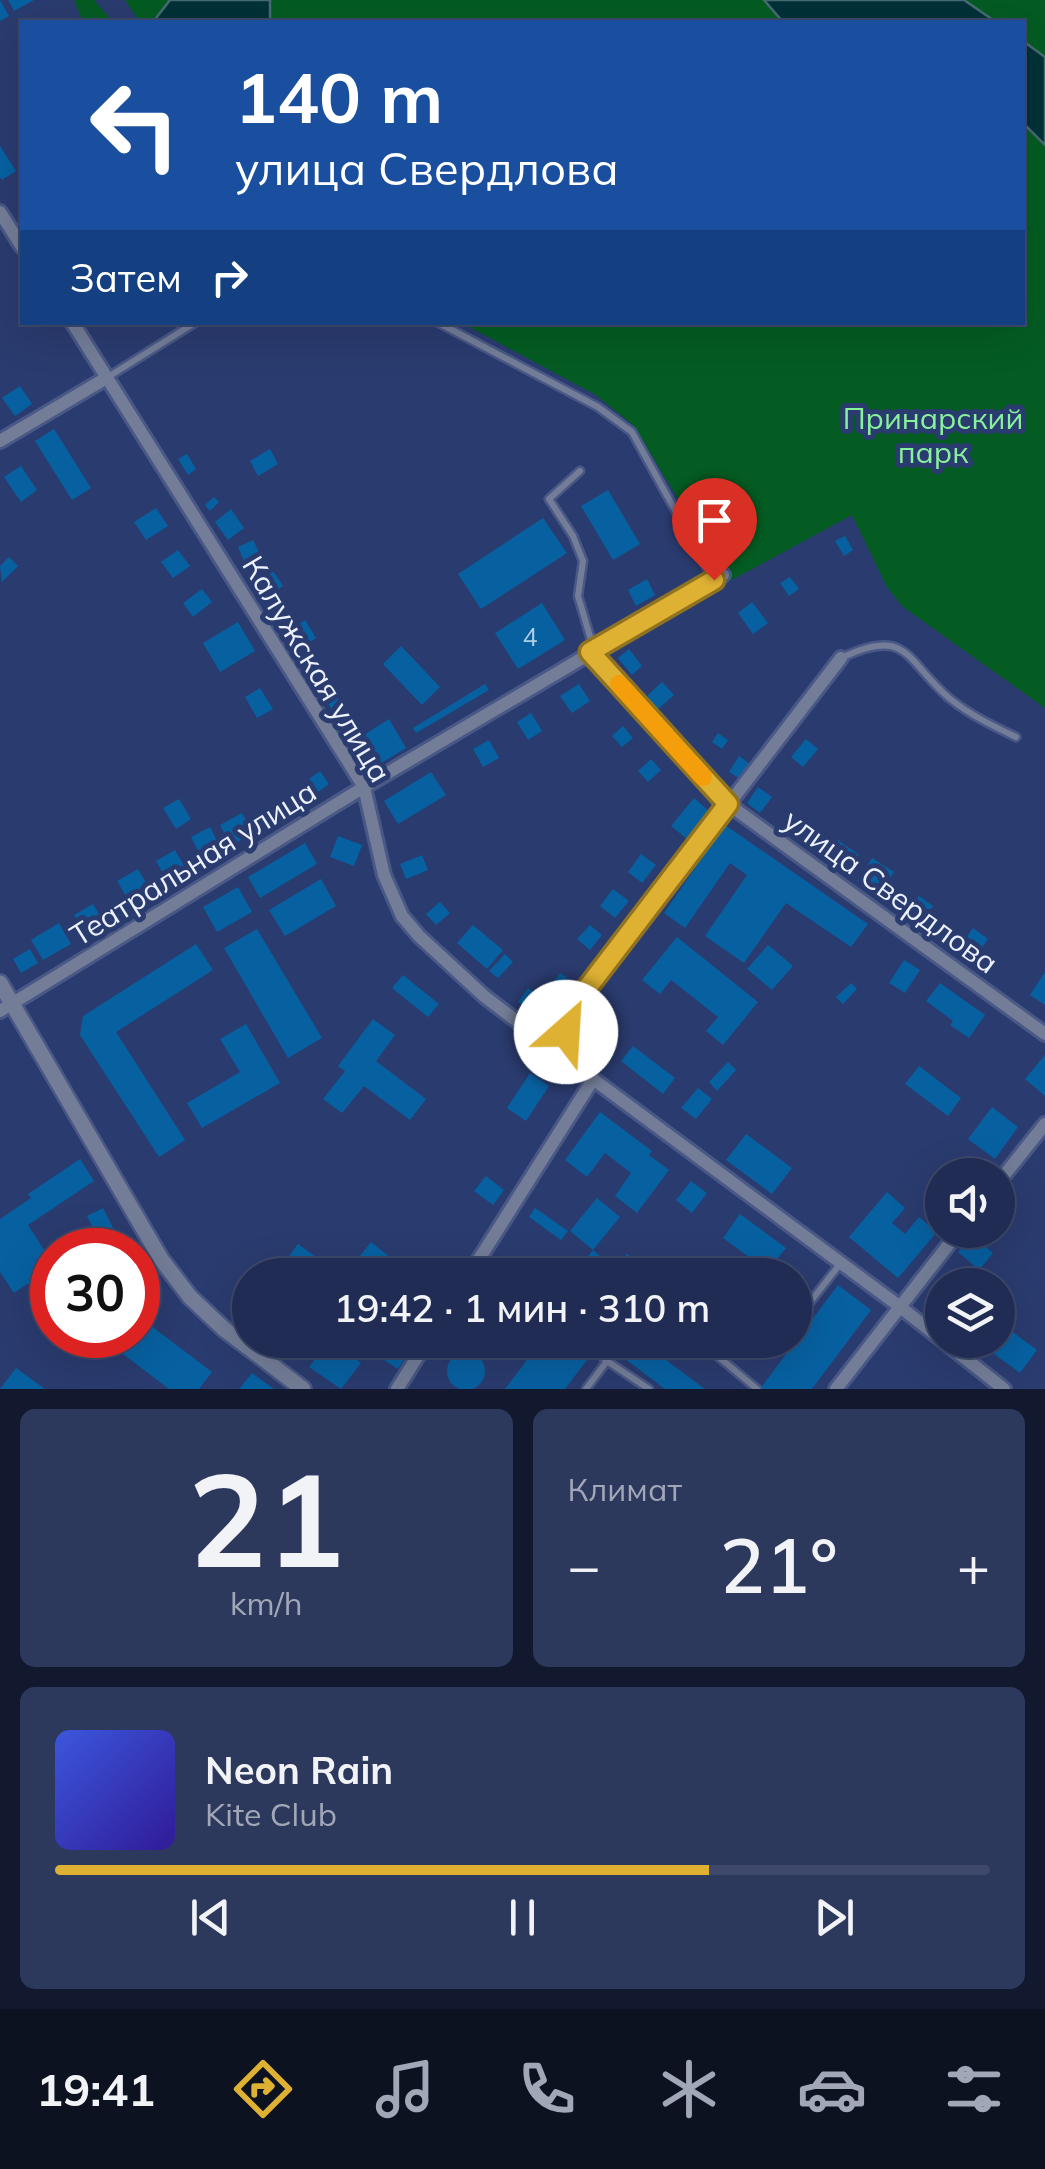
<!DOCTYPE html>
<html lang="ru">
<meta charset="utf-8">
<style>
body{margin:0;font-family:Mulish,sans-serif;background:#2d385d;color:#f1f3f6;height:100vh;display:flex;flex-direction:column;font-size:38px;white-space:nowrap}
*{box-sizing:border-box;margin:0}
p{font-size:32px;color:#a2a7b8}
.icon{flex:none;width:55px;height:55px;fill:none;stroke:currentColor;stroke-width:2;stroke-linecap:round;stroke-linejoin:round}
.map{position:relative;height:1389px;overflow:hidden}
.panel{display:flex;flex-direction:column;gap:20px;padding:20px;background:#12182e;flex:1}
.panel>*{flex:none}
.top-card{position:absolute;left:20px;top:20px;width:1005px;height:305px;border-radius:0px;box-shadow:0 10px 40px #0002,0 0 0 2px #3d486a;background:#1a4fa0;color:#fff;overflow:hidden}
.buttons{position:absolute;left:925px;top:1158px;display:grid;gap:20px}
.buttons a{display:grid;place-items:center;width:90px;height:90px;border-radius:50%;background:#202c53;box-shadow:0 10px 40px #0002,0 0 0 2px #3d486a;font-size:50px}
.speed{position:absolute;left:30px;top:1228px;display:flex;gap:20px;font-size:50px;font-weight:700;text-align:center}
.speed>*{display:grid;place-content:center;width:130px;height:130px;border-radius:50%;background:#202c53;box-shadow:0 10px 40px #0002,0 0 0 2px #3d486a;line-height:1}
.speed .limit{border:15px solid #d22;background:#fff;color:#111}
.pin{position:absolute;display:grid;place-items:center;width:85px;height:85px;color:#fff;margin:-102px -42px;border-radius:50% 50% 50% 0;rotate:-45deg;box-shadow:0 0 10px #0007}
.pin .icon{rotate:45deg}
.me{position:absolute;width:110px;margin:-55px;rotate:26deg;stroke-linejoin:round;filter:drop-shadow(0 0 8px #0008)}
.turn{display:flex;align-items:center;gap:35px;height:210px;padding:0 50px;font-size:45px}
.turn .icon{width:130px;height:130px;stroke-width:2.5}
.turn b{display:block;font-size:70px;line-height:85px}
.then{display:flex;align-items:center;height:95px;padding:0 50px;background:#0003;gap:20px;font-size:38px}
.big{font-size:75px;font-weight:600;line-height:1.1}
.panel .tile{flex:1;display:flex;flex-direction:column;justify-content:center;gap:15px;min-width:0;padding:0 35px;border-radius:15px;background:#2d385d}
.panel .dial{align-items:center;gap:0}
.dial b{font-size:130px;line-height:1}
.song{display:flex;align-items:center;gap:30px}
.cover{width:120px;height:120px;border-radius:15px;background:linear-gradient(135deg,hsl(230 70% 55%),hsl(250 70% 35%))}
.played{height:10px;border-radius:5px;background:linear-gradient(90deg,#deb133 70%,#3d486a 70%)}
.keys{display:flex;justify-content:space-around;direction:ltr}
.heat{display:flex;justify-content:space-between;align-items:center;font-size:55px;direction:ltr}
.panel .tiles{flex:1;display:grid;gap:20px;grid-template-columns:1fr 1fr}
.tile:last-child{grid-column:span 2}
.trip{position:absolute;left:232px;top:1258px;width:580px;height:100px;border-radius:50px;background:#202c53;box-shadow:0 10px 40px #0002,0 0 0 2px #3d486a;font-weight:600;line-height:100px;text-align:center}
.dock{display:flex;height:160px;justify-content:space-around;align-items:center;background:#0d1221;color:#a2a7b8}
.dock .icon{width:70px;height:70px}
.dock .selected{color:#deb133}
.dock b{font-size:45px;color:#f1f3f6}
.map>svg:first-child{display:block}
.green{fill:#045c22}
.water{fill:#003138;stroke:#476b73;stroke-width:2.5}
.building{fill:#0761a1}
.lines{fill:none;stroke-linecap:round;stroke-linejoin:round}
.service-casing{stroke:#495886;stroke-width:11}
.minor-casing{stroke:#495886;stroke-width:18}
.tertiary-casing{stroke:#495886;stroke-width:20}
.service{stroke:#737d97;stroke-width:6}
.minor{stroke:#737d97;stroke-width:12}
.tertiary{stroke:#737d97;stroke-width:15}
.route-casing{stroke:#907321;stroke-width:25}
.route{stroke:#deb133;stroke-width:18}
.slow{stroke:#f59e0b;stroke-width:18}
.labels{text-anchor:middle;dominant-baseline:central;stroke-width:10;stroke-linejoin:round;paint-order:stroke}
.number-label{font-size:25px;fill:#b3cde7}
.park-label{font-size:30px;fill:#88f29a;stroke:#2a3b6f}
.street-label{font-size:30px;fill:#ecf1fe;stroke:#2a3b6f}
</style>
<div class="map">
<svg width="1045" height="1389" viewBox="0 0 1045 1389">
<rect width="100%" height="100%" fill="#2a3b6f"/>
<g class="green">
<polygon points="74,0 94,0 113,22 83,22"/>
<polygon points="125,0 763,0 783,22 140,22"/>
<polygon points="964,0 1045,0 1045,57 1023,41 1022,22 996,22"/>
<polygon points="1023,123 1045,145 1045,708 903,607 887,587 852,515 728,582 634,426 596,395 462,323 1022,322"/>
</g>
<g class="water">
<polygon points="170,0 270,0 270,22 153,22"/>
<polygon points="764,0 964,0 996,22 783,22"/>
<polygon points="1023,41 1045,57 1045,145 1023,123"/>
</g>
<g class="building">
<polygon points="0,0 9,16 0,21"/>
<polygon points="8,0 34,0 14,11"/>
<polygon points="0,146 16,171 2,180 0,177"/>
<polygon points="20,386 32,404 15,416 2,398"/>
<polygon points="54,429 91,488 72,500 35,441"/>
<polygon points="270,449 278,464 258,476 250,461"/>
<polygon points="187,454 196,469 188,475 178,459"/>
<polygon points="21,466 37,490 21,502 4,477"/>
<polygon points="608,490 640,544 613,560 581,506"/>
<polygon points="214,497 219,502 210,511 205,505"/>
<polygon points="156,508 168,526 146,540 134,522"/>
<polygon points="231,509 244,528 228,540 215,522"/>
<polygon points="543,518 567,553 481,609 458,574"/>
<polygon points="845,536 853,550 844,556 835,541"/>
<polygon points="253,540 262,558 246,566 238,547"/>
<polygon points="178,550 190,566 173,578 161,562"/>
<polygon points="9,557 18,566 2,582 0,566"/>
<polygon points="271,568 283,586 270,595 257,577"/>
<polygon points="790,577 799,589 789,596 780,583"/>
<polygon points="647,579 655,595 636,606 628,590"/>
<polygon points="202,589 212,602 193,617 183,603"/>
<polygon points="752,602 768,623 753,634 738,613"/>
<polygon points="542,603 565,640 518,669 495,633"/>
<polygon points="305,620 316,638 301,648 290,630"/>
<polygon points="238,622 255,651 220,672 203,643"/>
<polygon points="401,646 440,687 422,705 383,664"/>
<polygon points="629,649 642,666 632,675 618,658"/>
<polygon points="662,682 674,695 658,709 647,696"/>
<polygon points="485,684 489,690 416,733 413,728"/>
<polygon points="579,684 590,701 572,713 560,696"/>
<polygon points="260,688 273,709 257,718 245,697"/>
<polygon points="334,690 345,711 335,716 324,696"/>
<polygon points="531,713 542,731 528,740 517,722"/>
<polygon points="389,719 406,748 370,770 353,742"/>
<polygon points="623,726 633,738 622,747 612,736"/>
<polygon points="718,733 728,740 722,749 712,742"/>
<polygon points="806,739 818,749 803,767 791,757"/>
<polygon points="489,740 499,758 483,767 473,749"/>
<polygon points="739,756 750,764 740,779 729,772"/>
<polygon points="651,759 661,770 648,782 638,771"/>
<polygon points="320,771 329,784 318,792 309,779"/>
<polygon points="431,772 446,795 398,824 384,801"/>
<polygon points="758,787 772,797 760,813 747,803"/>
<polygon points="694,798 710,812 687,839 671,826"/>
<polygon points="179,799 191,819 176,829 163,808"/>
<polygon points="242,813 253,833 231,846 220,825"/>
<polygon points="800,815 815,826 802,843 788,833"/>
<polygon points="725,825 868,924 851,947 786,903 744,963 705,936 747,875 730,863 685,928 664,913"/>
<polygon points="210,827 221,849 202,859 191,837"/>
<polygon points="338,836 362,845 354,866 330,857"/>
<polygon points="838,840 859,855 845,874 825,858"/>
<polygon points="305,843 317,864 260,898 248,877"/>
<polygon points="175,850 188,873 169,884 156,861"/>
<polygon points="641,854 656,865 642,883 628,872"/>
<polygon points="422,855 428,870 406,879 400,864"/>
<polygon points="872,858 894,872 878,895 857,881"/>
<polygon points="138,869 153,895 132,906 117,881"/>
<polygon points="321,879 336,906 285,936 269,910"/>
<polygon points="238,887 252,912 217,932 203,907"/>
<polygon points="613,889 629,901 615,918 600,906"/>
<polygon points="919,896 933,906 920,925 906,915"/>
<polygon points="440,902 450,913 436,925 426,914"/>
<polygon points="93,904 104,922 85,933 74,915"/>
<polygon points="59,923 71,944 43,960 31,940"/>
<polygon points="473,925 503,950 487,969 457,943"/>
<polygon points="590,925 602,935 590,950 577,939"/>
<polygon points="973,928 988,939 971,962 956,952"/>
<polygon points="257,929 322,1038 288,1058 224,948"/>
<polygon points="677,937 758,1002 723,1045 706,1031 718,1017 671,980 660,994 642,980"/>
<polygon points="196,944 213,970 116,1032 185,1140 159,1157 80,1035 83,1016"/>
<polygon points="768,945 793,966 772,990 747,969"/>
<polygon points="30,949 38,963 21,973 13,959"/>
<polygon points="505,954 513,962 498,978 489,971"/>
<polygon points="904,960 920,970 905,993 889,983"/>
<polygon points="1045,972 1045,1005 1030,995"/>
<polygon points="560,973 567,977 559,989 552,984"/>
<polygon points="403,975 439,1004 428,1017 392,988"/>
<polygon points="851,983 857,989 843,1004 836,997"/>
<polygon points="940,983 985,1015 969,1038 950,1025 953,1021 926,1001"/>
<polygon points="528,988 545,1000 535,1013 518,1002"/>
<polygon points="373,1019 395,1035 376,1061 426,1099 410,1120 364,1086 342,1113 323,1099 345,1071 338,1066"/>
<polygon points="246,1024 280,1083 202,1128 187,1103 240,1072 220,1039"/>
<polygon points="633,1046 675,1078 663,1094 621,1061"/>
<polygon points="1045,1055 1045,1096 1025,1079"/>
<polygon points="728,1062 736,1070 717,1091 709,1082"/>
<polygon points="919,1066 961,1098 948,1116 905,1084"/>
<polygon points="530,1073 549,1086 526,1121 507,1108"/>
<polygon points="698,1088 712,1099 696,1119 681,1108"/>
<polygon points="992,1107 1018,1127 995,1159 968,1139"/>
<polygon points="600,1112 652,1151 649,1155 669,1170 637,1213 615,1196 631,1173 605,1153 587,1177 565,1160"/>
<polygon points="746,1134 792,1168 772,1194 726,1160"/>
<polygon points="80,1159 94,1181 28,1225 52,1262 52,1267 14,1293 0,1272 0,1219 31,1198 28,1194"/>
<polygon points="486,1176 504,1190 493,1205 474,1191"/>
<polygon points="691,1181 707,1193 692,1213 676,1200"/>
<polygon points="887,1192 905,1208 892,1223 905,1234 919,1217 937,1232 898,1278 849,1237"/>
<polygon points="597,1198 620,1217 593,1250 606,1261 594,1275 573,1275 593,1250 570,1231"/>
<polygon points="103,1208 117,1236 101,1244 87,1216"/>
<polygon points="535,1208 568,1231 561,1240 529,1217"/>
<polygon points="740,1214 786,1248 768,1271 723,1238"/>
<polygon points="972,1235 993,1253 979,1270 958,1252"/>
<polygon points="371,1242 391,1258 378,1275 345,1275"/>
<polygon points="298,1244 323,1262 313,1275 275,1275"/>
<polygon points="627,1254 638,1262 629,1275 618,1275 614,1272"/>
<polygon points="941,1280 948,1285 942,1285 942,1316 924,1302"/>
<polygon points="838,1285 871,1310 812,1389 760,1389"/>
<polygon points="138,1316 212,1372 199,1389 169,1389 98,1335 138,1335"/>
<polygon points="998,1321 1037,1350 1020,1373 975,1340 998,1340"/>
<polygon points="276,1340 305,1340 295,1353"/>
<polygon points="330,1340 361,1363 341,1389 309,1367"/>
<polygon points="382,1340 417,1340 398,1369 373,1353"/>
<polygon points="542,1340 561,1340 587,1360 565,1389 505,1389"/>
<polygon points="600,1340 652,1340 671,1354 666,1360 705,1389 665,1389"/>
<circle cx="466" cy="1371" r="19"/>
<polygon points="16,1368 45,1389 0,1389"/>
<polygon points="252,1373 274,1389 239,1389"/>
</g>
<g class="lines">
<g class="service-casing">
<g id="service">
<polyline points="437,322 598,407 632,432 713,579"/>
<polyline points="108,377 196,322"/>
<polyline points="580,471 549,499 573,536 583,561 578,596 594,650"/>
<path d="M841,658C908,626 905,660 949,698C970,715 993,726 1016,737"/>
<polyline points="800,1315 840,1264"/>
<polyline points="585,1340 607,1361"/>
<polyline points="708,1348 757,1389"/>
<polyline points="586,1389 607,1361 649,1389"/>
</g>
</g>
<g class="minor-casing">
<g id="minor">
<polyline points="0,212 22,247"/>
<polyline points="72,322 364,787 384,875 402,916 419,936 484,996 570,1062"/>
<polyline points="0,441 108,377"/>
<polyline points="590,652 728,804 1045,1034"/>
<polyline points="841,658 575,1004 566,1032 570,1062 899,1306 1004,1389"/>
<polyline points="0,1011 364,787 723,575"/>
<polyline points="998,1183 1045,1124"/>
<polyline points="469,1275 592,1081"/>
<polyline points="397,1389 428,1340"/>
<polyline points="836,1389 960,1230"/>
</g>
</g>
<g class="tertiary-casing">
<polyline id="tertiary" points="0,983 161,1259 190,1297 224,1329 303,1389"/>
</g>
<use href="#service" class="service"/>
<use href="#minor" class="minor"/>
<use href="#tertiary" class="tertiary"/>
</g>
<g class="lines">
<g class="route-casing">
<polyline id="route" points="566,1032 575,1004 728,804 590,652 714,580"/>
</g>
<use href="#route" class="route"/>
<polyline class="slow" points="619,684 703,777"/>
</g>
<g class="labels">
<g class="number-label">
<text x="530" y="636">4</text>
</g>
<g class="park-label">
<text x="933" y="418">Принарский<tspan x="933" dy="34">парк</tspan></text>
</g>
<g class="street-label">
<text transform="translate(317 669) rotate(59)">Калужская улица</text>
<text transform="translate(193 863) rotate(-32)">Театральная улица</text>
<text transform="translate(891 891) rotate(36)">улица Свердлова</text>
</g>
</g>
</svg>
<div class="buttons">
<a><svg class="icon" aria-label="sound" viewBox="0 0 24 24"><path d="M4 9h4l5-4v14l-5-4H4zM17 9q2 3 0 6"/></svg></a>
<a><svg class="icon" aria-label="layers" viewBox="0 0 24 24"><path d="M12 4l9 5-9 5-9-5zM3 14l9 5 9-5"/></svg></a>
</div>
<div class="speed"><div class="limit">30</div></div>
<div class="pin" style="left:714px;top:580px;background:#d93025"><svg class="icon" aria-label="arrive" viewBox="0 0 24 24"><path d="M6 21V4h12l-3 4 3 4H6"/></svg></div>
<svg class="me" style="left:566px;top:1032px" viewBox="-20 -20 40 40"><circle r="19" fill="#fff"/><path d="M0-13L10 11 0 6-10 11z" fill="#deb133"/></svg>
<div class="trip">19:42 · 1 мин · 310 m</div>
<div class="top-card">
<div class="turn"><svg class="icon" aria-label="left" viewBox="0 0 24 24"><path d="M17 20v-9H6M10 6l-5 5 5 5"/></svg><div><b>140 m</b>улица Свердлова</div></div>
<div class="then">Затем<svg class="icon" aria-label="right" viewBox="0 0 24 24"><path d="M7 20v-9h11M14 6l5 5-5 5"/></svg></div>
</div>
</div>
<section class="panel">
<div class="tiles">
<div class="tile dial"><b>21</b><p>km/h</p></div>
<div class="tile"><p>Климат</p>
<div class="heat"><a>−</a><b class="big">21°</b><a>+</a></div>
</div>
<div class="tile">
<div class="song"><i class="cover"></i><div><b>Neon Rain</b><p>Kite Club</p></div></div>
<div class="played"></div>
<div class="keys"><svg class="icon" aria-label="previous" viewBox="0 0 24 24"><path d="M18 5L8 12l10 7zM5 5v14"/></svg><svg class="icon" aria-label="pause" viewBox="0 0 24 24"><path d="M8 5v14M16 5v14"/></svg><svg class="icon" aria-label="next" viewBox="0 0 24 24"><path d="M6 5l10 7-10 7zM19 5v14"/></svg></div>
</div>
</div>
</section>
<nav class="dock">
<b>19:41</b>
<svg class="icon selected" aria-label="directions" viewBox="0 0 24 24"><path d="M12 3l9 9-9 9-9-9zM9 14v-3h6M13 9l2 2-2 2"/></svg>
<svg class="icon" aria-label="music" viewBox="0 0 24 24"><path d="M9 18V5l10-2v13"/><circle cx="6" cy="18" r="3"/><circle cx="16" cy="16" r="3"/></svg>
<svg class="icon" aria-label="phone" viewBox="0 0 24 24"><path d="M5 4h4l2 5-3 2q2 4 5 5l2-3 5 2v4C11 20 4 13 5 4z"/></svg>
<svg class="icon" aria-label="climate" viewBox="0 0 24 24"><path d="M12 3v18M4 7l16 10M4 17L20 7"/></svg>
<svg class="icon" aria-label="car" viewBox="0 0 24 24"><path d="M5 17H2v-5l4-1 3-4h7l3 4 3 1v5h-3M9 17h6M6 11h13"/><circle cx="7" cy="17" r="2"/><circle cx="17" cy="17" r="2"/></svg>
<svg class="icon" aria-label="filters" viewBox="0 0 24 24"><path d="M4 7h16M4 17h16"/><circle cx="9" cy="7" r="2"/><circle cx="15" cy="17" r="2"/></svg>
</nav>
